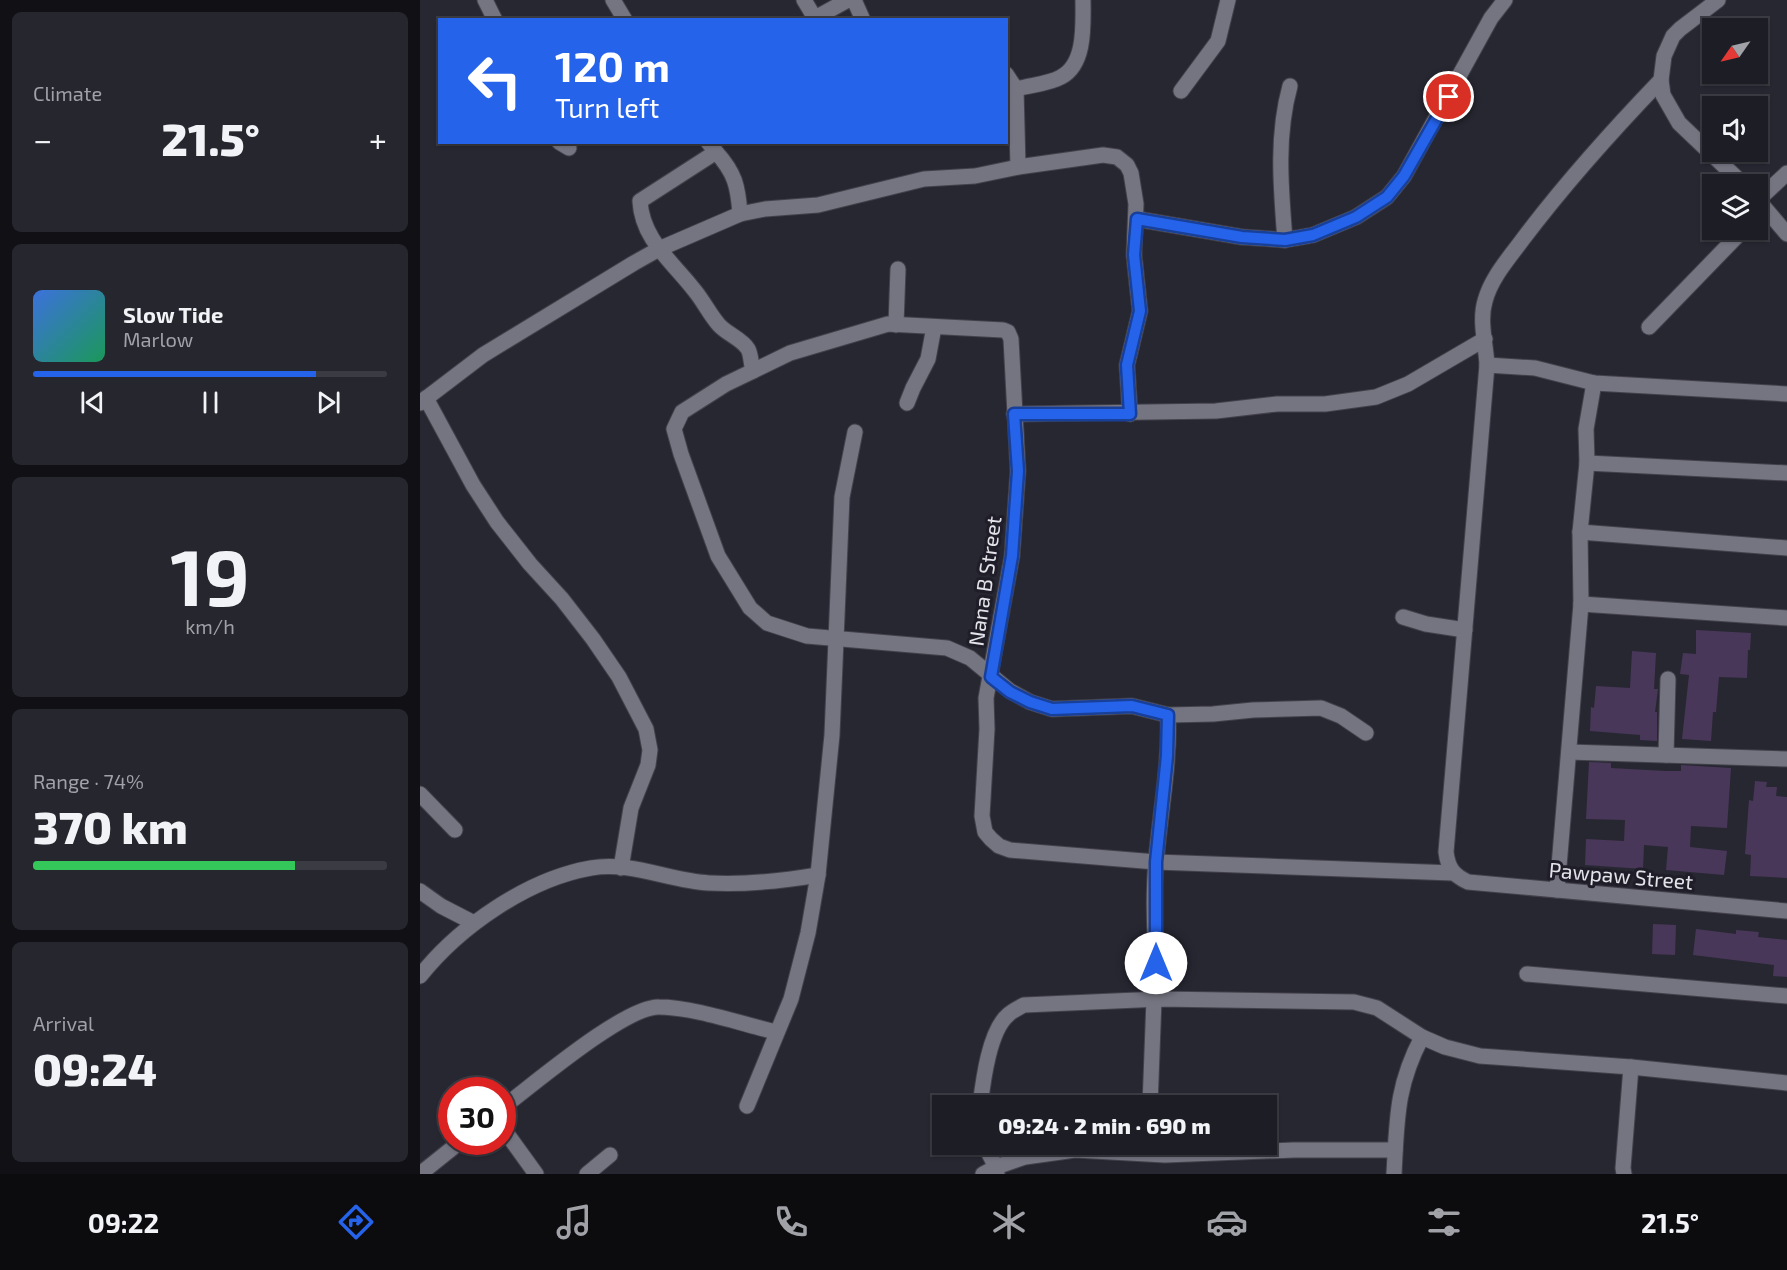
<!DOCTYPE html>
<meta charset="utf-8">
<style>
body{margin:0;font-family:"Exo 2",sans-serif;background:#25262e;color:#f1f3f6;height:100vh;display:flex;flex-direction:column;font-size:22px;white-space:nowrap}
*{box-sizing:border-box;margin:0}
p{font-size:20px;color:#a0a2a7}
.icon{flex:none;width:33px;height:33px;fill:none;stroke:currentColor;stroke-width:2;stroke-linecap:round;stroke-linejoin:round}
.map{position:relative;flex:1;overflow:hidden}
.sheet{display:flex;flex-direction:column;gap:12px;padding:12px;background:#101015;width:420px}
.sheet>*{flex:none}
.guide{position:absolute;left:18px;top:18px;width:570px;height:126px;border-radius:0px;box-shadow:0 2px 4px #0004,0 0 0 2px #3b3b43;background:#2563eb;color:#fff;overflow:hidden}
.needle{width:39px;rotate:236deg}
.fabs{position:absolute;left:1282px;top:18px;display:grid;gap:12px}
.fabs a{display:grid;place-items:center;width:66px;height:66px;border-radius:0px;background:#1d1d26;box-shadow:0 2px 4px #0004,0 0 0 2px #3b3b43;font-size:30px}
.speed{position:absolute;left:18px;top:1077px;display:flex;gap:12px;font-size:30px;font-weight:700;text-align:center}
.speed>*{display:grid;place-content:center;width:78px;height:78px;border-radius:50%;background:#1d1d26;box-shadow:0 2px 4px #0004,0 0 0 2px #3b3b43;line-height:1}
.speed .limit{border:9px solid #d22;background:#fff;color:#111}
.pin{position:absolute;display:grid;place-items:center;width:51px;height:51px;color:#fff;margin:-26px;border:3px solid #fff;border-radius:50%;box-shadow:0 2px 6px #0007}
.me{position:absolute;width:66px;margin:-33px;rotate:0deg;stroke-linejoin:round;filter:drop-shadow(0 0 4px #0008)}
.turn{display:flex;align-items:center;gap:21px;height:126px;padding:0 18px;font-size:27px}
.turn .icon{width:78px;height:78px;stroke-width:2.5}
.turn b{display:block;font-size:42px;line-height:51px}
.big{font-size:45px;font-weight:800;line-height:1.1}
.sheet .widget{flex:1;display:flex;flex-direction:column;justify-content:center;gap:9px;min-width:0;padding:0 21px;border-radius:9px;background:#25262e}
.sheet .dial{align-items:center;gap:0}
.dial b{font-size:78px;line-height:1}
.song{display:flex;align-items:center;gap:18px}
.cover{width:72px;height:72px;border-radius:9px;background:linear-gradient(135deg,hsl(220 70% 55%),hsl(150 70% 35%))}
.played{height:6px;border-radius:3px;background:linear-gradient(90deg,#2563eb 80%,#3b3b43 80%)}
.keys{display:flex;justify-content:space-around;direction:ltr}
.heat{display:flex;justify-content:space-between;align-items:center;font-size:33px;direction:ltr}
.charge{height:9px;border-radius:4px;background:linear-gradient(90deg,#34c759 74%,#3b3b43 0)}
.trip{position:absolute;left:512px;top:1095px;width:345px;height:60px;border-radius:0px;background:#1d1d26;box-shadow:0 2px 4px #0004,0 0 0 2px #3b3b43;font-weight:800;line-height:60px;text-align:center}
.tabs{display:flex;height:96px;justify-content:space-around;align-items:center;background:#0c0c0f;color:#a0a2a7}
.tabs .icon{width:42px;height:42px}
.tabs .selected{color:#2563eb}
.tabs b{font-size:27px;color:#f1f3f6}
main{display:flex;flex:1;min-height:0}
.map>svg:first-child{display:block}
.building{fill:#493759}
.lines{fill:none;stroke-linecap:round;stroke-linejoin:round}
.minor-casing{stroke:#43424b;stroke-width:17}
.minor{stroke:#757582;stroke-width:15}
.route-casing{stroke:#184099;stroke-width:15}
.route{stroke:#2563eb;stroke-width:10}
.labels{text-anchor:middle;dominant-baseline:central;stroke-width:6;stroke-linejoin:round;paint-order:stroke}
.street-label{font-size:21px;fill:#e3e3ea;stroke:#1e1d28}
</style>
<main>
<section class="sheet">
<div class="widget"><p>Climate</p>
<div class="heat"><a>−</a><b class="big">21.5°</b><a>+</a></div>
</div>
<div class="widget">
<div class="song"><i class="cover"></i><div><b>Slow Tide</b><p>Marlow</p></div></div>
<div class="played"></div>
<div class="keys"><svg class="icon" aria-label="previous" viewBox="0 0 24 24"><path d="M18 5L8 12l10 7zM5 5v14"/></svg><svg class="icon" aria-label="pause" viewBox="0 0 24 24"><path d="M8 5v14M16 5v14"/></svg><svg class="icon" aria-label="next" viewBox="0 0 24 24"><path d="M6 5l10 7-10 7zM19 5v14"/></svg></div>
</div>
<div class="widget dial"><b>19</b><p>km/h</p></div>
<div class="widget"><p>Range · 74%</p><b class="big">370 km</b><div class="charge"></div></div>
<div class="widget"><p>Arrival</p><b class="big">09:24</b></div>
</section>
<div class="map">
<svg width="1367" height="1174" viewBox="0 0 1367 1174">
<rect width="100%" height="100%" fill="#272732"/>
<g class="building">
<polygon points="1276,630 1331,633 1330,650 1328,650 1327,678 1299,677 1296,712 1293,712 1291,741 1262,739 1269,675 1260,674 1263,653 1276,654"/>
<polygon points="1212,651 1236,653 1234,689 1238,689 1235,712 1237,712 1237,741 1220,740 1220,735 1170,731 1171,707 1174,708 1176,686 1210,688"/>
<polygon points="1169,762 1191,763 1191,768 1246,771 1261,771 1261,765 1311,768 1307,828 1271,826 1270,847 1307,851 1304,875 1246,870 1248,847 1224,845 1223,869 1165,865 1166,839 1204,841 1205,820 1166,819"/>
<polygon points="1335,781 1347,782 1346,787 1357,787 1356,796 1367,797 1367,878 1330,876 1331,855 1325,854 1329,800 1333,801"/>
<polygon points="1233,924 1256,925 1255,955 1232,954"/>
<polygon points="1276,929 1316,934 1316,930 1339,932 1338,937 1367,940 1367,977 1353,976 1354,965 1273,955"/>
</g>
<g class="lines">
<g class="minor-casing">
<g id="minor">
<polyline points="65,0 75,20"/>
<polyline points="193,0 205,20"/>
<polyline points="384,0 393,15 397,17 428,0"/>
<polyline points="434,0 443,20"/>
<polyline points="1298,0 1260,29 1253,36 1244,56 1241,80 1243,95 1259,123 1323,184"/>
<polyline points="586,74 596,89 598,167"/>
<path d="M1241,80C1192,131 1146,182 1103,239C1089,258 1071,278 1065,301C1059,321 1066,345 1067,365L1026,852C1028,868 1033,875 1048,882L1367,911"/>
<path d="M596,89C610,85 629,84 641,77C666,64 663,24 663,0"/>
<polyline points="761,91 798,41 808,0"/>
<polyline points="139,142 149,148"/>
<path d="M288,142L296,152L220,201C222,240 253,262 275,291C284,302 290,315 299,325C307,334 322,339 328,349C331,354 331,364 333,371L306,384L262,412L254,429L261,454L298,556L330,608L347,623L387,636L527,648L550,658L590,691L610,702L632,709L712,706L748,715L793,714L833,710L901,708L921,716L946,733"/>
<path d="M296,152C315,173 318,186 320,214"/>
<polyline points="1338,200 1367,234"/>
<polyline points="1338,200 1367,173"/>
<polyline points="717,219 822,237 865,240 893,235 936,217 967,197 984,176 1071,18 1085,0"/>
<path d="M865,240C861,189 856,136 870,86"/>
<polyline points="476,325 478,269"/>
<polyline points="1229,327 1323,230"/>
<polyline points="1067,365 1115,368 1174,383 1367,394"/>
<polyline points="333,371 370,353 468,324 583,330 588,332 591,339 598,471 592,556 566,698 567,729 562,816 565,832 571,839 579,846 590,850 736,862 1033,873"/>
<polyline points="6,398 53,485 77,522 110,564 142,599 173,639 199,677 226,729 230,750 228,765 211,808 201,868"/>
<polyline points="0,403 63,355 214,263 239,249 320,214 345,209 398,205 504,179 555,176 598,167 683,155 697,157 707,165 711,173 716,204 714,255 720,311 707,365 710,414"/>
<polyline points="487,403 493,388 508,359 514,327"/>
<polyline points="594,414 796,411 857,404 905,404 956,397 988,384 1065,339"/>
<polyline points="1167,463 1367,473"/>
<polyline points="1160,532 1367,548"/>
<polyline points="1161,604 1367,618"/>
<polyline points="983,617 1006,624 1045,630"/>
<polyline points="1149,752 1367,759"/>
<polyline points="1246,755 1248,679"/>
<polyline points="0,794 35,830"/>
<polyline points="1137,890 1161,604 1160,532 1167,463 1166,429 1174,383"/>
<polyline points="0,891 21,906 54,923"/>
<polyline points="1107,974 1367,996"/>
<path d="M0,976C40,926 108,879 171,868C211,861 250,881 289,883C326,885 362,881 398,875"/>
<path d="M740,999C735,954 732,907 736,862C740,813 750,764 748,715"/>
<polyline points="327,1106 371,999 388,933 398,875 412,735 422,497 435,432"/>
<path d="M560,1106C563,1082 569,1031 588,1015C592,1011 598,1008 604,1005L740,999L934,1002L957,1008L1002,1037L1025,1047L1060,1056L1211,1067L1367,1083"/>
<polyline points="730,1106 734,999"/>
<path d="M82,1108C113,1085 205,1006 239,1007C273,1007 322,1024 356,1032"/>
<polyline points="82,1127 116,1174"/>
<polyline points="564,1144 576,1167 577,1174"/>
<polyline points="0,1174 40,1142"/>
<polyline points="167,1174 190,1155"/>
<polyline points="563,1174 576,1167 605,1157 655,1150 745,1155 874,1150 975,1150"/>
<path d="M974,1174C977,1120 976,1086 1002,1037"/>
<polyline points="1204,1174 1203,1168 1211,1067"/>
</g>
</g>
<use href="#minor" class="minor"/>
</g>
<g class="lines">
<g class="route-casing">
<polyline id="route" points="736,963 736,862 747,756 748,715 712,706 632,709 610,702 590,692 571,677 592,556 598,471 594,414 710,414 707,365 720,311 714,255 717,219 822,237 865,240 893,235 936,217 967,197 984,176 1029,97"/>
</g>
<use href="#route" class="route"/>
</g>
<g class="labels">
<g class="street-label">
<text transform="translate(564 581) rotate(-82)">Nana B Street</text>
<text transform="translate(1201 875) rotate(5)">Pawpaw Street</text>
</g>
</g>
</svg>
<div class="fabs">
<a><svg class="needle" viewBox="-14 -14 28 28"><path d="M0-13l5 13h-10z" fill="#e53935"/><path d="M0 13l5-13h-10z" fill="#a0a2a7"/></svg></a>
<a><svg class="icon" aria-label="sound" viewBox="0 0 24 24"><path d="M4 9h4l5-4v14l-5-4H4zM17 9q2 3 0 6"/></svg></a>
<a><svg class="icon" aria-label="layers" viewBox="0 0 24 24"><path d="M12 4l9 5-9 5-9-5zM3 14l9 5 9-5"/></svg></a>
</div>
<div class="speed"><div class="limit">30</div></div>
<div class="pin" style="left:1029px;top:97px;background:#d93025"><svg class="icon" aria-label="arrive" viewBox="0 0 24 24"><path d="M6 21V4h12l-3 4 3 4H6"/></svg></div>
<svg class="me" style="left:736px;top:963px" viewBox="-20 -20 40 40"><circle r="19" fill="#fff"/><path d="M0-13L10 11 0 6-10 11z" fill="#2563eb"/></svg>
<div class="trip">09:24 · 2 min · 690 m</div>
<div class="guide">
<div class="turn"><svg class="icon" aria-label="left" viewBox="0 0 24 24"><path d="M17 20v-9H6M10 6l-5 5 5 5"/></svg><div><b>120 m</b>Turn left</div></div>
</div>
</div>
</main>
<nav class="tabs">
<b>09:22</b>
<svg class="icon selected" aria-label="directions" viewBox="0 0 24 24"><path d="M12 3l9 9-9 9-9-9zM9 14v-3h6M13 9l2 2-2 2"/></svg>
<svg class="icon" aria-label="music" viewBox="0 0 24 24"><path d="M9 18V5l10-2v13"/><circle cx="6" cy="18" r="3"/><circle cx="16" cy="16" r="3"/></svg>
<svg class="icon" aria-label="phone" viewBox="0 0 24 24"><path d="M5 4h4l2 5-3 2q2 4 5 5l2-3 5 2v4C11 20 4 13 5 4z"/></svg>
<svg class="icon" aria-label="climate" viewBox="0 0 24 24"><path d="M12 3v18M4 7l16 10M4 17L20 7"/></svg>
<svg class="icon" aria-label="car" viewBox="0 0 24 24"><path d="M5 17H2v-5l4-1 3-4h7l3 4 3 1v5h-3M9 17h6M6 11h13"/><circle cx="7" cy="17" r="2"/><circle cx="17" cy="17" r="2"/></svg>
<svg class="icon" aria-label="filters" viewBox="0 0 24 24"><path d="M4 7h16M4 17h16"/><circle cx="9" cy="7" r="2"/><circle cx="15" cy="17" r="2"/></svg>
<b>21.5°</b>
</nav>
